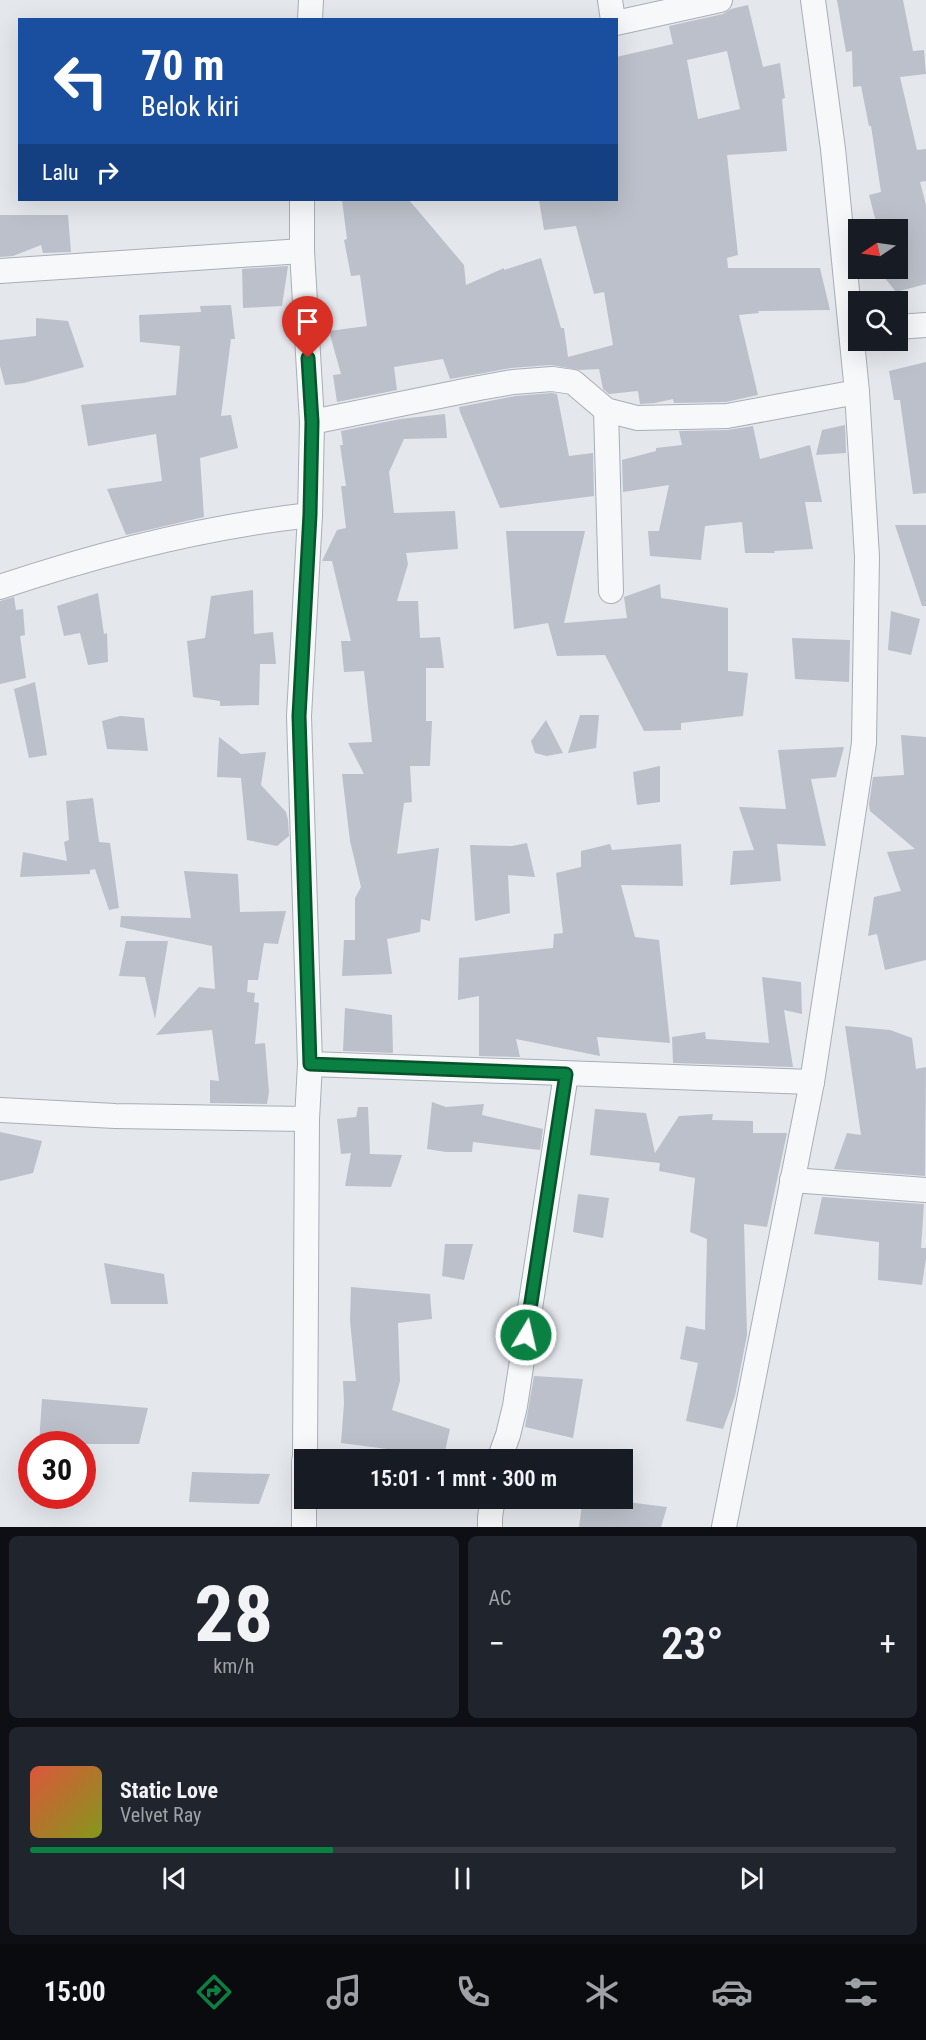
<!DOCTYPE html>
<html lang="id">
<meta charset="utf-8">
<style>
body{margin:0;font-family:"Roboto Condensed",sans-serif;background:#20242c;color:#f1f3f6;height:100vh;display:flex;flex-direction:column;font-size:22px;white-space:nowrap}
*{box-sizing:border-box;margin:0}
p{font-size:20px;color:#9ea1a6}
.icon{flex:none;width:33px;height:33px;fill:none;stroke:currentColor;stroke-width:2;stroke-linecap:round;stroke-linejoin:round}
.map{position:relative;height:1527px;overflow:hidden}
.panel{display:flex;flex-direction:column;gap:9px;padding:9px;background:#0d0f14;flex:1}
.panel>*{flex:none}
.top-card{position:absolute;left:18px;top:18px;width:600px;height:183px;border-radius:0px;box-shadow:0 6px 24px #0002;background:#1a4fa0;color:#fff;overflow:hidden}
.needle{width:39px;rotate:257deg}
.buttons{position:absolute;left:848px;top:219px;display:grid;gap:12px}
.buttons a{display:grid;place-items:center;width:60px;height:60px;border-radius:0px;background:#171b24;box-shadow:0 6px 24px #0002;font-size:30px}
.speed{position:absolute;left:18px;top:1431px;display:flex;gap:12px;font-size:30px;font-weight:700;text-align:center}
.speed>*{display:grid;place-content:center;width:78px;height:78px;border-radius:50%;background:#171b24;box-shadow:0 6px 24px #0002;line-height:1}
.speed .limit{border:9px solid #d22;background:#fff;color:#111}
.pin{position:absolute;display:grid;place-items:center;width:51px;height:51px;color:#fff;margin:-62px -26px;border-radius:50% 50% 50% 0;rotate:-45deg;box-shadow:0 0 6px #0007}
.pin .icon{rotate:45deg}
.me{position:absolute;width:66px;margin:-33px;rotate:9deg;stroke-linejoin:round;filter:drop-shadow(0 0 4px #0008)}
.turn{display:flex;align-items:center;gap:21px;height:126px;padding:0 24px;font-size:27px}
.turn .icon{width:78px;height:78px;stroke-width:2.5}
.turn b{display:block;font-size:42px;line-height:51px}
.then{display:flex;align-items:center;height:57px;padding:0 24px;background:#0003;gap:12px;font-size:22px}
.big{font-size:45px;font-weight:600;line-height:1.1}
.panel .tile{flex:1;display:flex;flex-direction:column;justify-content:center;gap:9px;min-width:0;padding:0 21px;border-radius:9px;background:#20242c}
.panel .dial{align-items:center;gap:0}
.dial b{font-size:78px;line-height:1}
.song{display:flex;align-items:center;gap:18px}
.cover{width:72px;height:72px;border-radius:9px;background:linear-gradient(135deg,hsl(10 70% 55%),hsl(70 70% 35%))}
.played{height:6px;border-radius:3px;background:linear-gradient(90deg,#0b8043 35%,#363941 35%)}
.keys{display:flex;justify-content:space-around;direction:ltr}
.heat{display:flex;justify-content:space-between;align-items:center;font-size:33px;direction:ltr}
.panel .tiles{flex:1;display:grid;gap:9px;grid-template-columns:1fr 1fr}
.tile:last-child{grid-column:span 2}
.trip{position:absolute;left:294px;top:1449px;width:339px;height:60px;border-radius:0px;background:#171b24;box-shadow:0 6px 24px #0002;font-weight:600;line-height:60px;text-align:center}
.menu{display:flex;height:96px;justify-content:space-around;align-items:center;background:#090b0e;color:#9ea1a6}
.menu .icon{width:42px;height:42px}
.menu .selected{color:#0b8043}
.menu b{font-size:27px;color:#f1f3f6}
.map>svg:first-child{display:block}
.building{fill:#bbc0ca;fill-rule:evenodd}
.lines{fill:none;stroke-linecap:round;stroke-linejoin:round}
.minor-casing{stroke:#a9aeb7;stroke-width:26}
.minor{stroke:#f7f8fa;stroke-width:24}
.route-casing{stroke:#07532c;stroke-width:15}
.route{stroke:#0b8043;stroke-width:10}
</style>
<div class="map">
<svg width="926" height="1527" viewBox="0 0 926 1527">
<rect width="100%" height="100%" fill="#e4e7ec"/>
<g class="building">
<polygon points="837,0 903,0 913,51 924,50 926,74 900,77 917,150 926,149 926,181 920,182 926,205 926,284 896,292 877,268 897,268 897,221 877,226 869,195 881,192 871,126 869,126 861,86 853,87 852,51 846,52"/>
<path d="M748,5L763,67L780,63L785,98L782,99L787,151L727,155L738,255L727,258L728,268H820L830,310L758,311L759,313L739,315L758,395L726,402L674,403L673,399L655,403L640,404L638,391L609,394L603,389L599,369L579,370L551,365L511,368L450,379L443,359L394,367L397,390L337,402L333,375L341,374L329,331L367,326L360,275L351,276L344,240L347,239L342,200H409L464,265L466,285L504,268V270L541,258L561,328H564L568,357L613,345L604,292L594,294L576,226L544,230L539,200H616V57L673,44L669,26L723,14L731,9ZM727,51L740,109L698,119L687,60Z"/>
<polygon points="0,215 68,215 71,252 43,253 41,245 13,256 0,257"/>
<polygon points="288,266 282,306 243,308 242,269"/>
<polygon points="231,305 235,339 231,339 221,416 231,415 238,448 200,458 204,517 126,535 107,489 162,481 156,434 88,446 81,405 176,395 180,346 140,342 139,315 201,312 200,306"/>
<polygon points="36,318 68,321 84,367 24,383 5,385 0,366 0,340 36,336"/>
<polygon points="926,362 926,493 913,494 900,400 894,400 889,371"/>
<polygon points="552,393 557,394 569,456 593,453 594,496 500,508 460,412 459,407 515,396"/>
<polygon points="445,414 447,438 404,439 389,472 394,513 455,511 458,549 406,553 408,564 397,601 418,601 420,638 440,637 444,668 426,668 426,721 432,721 430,766 410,766 412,802 404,803 397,854 439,848 430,921 421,919 420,932 387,939 392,974 342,976 344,940 355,940 355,898 361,887 350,841 342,774 364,774 348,743 372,742 364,671 344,672 341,641 351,641 332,561 322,561 337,530 346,528 341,486 346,486 340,445 343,445 341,431 400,419"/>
<polygon points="845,425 846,453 816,455 822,430"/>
<polygon points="753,426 760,459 810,445 822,502 805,502 813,549 774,551 775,553 745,553 742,522 705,526 701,560 650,556 648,531 659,531 669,485 623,492 622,460 656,451 656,448 682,445 679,431 727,430"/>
<polygon points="895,525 926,525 926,606 922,606"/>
<polygon points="506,531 585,531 564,623 627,618 624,597 660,584 661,598 728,608 728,671 748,673 743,716 681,723 681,730 644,731 605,655 557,656 548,623 514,629"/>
<polygon points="253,590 254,634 273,632 276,664 260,664 259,705 220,706 220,701 193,697 187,641 205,638 211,596"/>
<polygon points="98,593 104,634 107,633 108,662 88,665 80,633 64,636 57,606"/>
<polygon points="14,597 16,610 23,609 25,635 20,636 26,678 0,684 0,601"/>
<polygon points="891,611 920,619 911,655 888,650"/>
<polygon points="792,638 850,640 849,682 795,679"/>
<polygon points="35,682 47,755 29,758 14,689"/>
<polygon points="580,715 599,715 596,748 568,753"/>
<polygon points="120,716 144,718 148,751 107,749 102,721"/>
<polygon points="546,720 563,753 547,756 535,753 531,741"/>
<polygon points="901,735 926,737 926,960 885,970 877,934 868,936 874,897 901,891 887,852 915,849 870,811 869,804 873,777 904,775"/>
<polygon points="219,737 241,754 266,752 261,785 286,812 288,820 289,836 277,846 247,840 241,778 217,777"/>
<polygon points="844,747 836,777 811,779 826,846 777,844 781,881 730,885 733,851 754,850 739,807 786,809 778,750"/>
<polygon points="660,766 660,802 637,805 633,772"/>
<polygon points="93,798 99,842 110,843 119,908 109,910 95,869 90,870 90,874 20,877 23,852 67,861 64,842 69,840 66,801"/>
<polygon points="527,843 535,877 508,875 510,913 475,921 470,845 512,846"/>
<polygon points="610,844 612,850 681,844 683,886 621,885 635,937 659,940 670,1043 597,1037 600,1056 516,1039 520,1057 479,1056 479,996 458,1000 459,958 553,948 554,934 563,933 556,873 581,867 581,851"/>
<polygon points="184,871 238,874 240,912 286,911 278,944 264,943 258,980 248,980 247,992 255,993 254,1002 259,1003 255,1044 265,1043 269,1092 267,1104 210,1103 210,1080 219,1081 212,1030 156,1035 199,987 215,989 212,946 120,927 121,916 191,918"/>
<polygon points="126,941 168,941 155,1019 145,977 119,976"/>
<polygon points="762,977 801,982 802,1014 784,1010 793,1067 673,1063 672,1037 705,1032 706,1039 769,1043"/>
<polygon points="345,1008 392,1015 393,1053 343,1051"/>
<polygon points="845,1026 890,1030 912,1038 916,1069 926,1067 925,1176 834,1169 847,1133 861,1135"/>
<polygon points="432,1102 446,1107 484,1104 482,1115 543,1129 540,1150 473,1142 472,1152 446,1152 427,1149"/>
<polygon points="358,1107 368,1107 370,1154 402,1155 391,1187 345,1186 351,1153 341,1154 337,1119 356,1117"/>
<polygon points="595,1109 646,1113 655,1153 679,1116 713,1114 712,1120 753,1121 753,1133 787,1133 767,1227 744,1224 747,1335 735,1396 723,1429 686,1421 698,1363 680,1359 686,1326 705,1330 707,1239 690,1232 695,1178 659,1171 660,1163 590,1155"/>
<polygon points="0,1132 42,1141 33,1173 0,1181"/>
<polygon points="578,1194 609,1198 603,1238 573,1232"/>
<polygon points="822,1197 924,1204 921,1248 926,1248 926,1258 922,1285 878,1280 879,1242 814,1234"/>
<polygon points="445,1244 473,1244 464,1280 442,1276"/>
<polygon points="104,1263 164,1274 168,1304 111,1304"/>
<polygon points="351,1287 430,1294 432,1319 398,1323 400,1381 392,1410 450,1429 443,1460 409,1460 410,1452 341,1443 344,1403 343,1381 356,1381 350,1321"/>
<polygon points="534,1376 583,1379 573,1438 525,1427"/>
<polygon points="42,1399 148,1408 139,1444 39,1444"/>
<polygon points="192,1472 270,1474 259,1504 189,1502"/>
<polygon points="583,1498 595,1498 667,1507 661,1527 579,1527"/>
</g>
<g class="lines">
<g class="minor-casing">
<g id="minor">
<polyline points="610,0 613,20"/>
<polyline points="310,20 311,0"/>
<polyline points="616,23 720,0"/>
<polyline points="302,200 302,251 312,422 310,515 299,716 310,1064 307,1119 305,1460"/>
<polyline points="0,271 302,251"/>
<polyline points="897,327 926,325"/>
<polyline points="606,410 611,591"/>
<polyline points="312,422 479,388 513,382 552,379 573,382 606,410 637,418 727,416 857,392"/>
<path d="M0,587C101,553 204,527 310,515"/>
<polyline points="310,1064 812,1082"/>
<polyline points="0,1110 115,1116 307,1119"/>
<polyline points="792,1180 926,1190"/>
<polyline points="499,1460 508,1435 515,1406 566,1074"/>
<polyline points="304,1527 304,1461"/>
<polyline points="490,1527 490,1517 493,1498"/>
<polyline points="724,1527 812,1082 864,743 867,557 857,392 833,149 813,0"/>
</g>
</g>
<use href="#minor" class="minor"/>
</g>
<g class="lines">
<g class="route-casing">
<polyline id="route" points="308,358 312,422 310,514 299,716 310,1064 566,1074 526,1335"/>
</g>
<use href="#route" class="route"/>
</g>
</svg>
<div class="buttons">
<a><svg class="needle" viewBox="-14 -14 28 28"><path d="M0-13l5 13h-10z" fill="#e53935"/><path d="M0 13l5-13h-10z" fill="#9ea1a6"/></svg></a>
<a><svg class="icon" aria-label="search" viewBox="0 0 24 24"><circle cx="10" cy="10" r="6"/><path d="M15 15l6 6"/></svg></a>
</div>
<div class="speed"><div class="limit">30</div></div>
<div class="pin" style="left:308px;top:358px;background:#d93025"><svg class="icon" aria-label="arrive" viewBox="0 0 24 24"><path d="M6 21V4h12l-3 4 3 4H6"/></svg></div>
<svg class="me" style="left:526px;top:1335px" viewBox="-20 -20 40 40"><circle r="17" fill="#0b8043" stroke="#fff" stroke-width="3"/><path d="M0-11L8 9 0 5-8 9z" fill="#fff"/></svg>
<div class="trip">15:01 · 1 mnt · 300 m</div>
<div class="top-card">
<div class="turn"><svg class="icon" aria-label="left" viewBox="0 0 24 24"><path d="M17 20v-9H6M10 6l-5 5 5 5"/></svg><div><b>70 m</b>Belok kiri</div></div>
<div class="then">Lalu<svg class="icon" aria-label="right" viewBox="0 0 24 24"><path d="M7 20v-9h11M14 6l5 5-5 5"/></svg></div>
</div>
</div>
<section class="panel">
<div class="tiles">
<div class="tile dial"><b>28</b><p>km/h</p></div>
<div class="tile"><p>AC</p>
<div class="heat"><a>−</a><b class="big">23°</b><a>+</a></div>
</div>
<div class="tile">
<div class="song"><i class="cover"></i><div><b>Static Love</b><p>Velvet Ray</p></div></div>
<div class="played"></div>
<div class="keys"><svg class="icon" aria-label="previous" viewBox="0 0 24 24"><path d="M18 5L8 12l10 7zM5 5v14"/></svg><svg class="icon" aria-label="pause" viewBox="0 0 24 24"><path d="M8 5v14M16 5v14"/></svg><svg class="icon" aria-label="next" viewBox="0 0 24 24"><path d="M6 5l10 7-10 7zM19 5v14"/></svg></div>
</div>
</div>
</section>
<nav class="menu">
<b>15:00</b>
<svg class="icon selected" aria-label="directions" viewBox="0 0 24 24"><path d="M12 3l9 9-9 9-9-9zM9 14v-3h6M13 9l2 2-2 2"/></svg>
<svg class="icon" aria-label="music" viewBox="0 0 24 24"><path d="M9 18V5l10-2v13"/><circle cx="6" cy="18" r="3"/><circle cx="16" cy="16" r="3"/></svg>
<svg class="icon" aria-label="phone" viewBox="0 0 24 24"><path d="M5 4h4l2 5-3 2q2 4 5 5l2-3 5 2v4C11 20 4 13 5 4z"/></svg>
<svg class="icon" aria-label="climate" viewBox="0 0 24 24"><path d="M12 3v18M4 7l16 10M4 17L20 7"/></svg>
<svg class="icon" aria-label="car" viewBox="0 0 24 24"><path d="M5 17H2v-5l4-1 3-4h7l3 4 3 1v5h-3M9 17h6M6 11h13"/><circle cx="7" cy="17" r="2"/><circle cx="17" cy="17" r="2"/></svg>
<svg class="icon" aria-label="filters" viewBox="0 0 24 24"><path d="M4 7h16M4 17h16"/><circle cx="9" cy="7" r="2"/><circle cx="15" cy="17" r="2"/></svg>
</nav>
